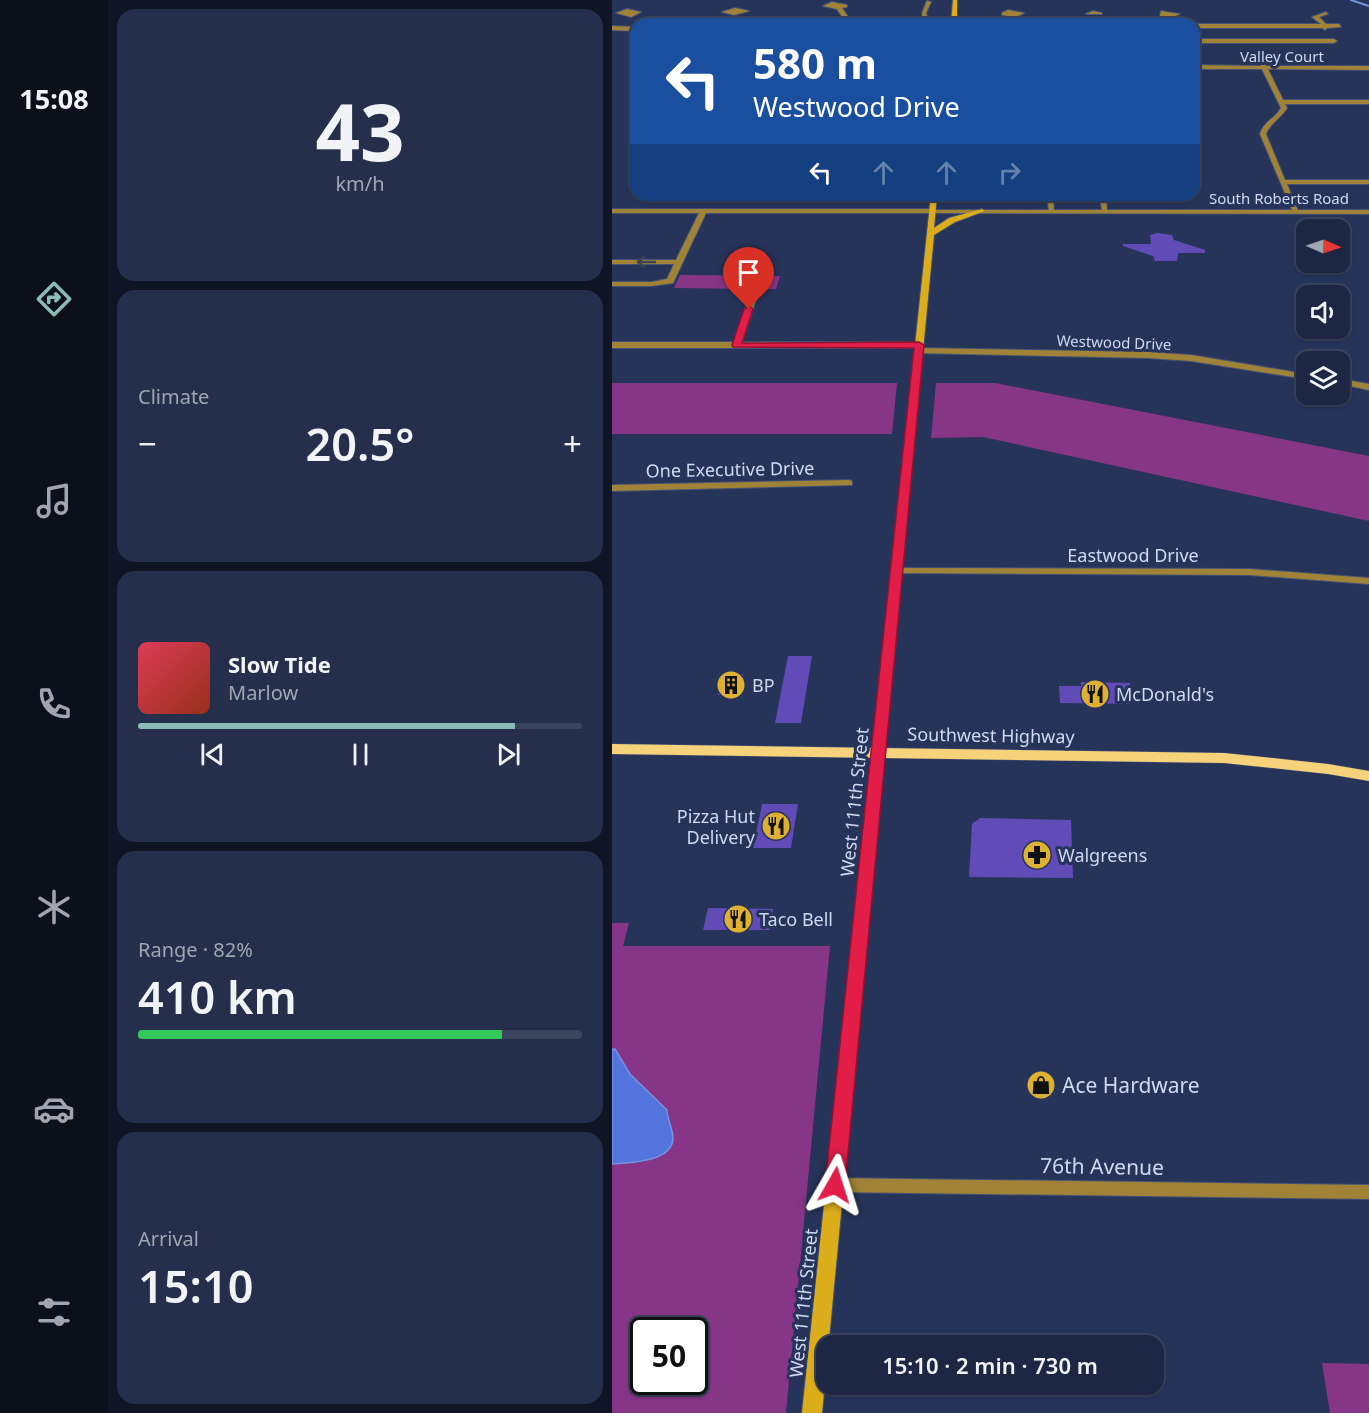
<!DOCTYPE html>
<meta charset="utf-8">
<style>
body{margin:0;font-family:"Noto Sans",sans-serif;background:#252f4b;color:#f1f3f6;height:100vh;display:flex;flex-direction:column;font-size:22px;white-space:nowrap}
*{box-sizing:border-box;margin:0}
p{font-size:20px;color:#a0a5b2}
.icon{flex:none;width:33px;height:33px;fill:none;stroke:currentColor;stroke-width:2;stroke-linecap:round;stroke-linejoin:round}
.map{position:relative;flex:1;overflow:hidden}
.drawer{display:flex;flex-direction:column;gap:9px;padding:9px;background:#101525;width:504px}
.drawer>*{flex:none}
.hud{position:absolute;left:18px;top:18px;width:570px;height:183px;border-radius:18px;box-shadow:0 2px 4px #0004,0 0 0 2px #3b445d;background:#1a4fa0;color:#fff;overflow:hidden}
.needle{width:39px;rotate:92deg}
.fabs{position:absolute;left:684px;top:219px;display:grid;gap:12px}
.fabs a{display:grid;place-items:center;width:54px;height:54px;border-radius:12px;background:#1d2744;box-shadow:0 2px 4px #0004,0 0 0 2px #3b445d;font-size:30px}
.speed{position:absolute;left:18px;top:1317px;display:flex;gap:12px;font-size:30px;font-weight:700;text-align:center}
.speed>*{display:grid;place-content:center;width:78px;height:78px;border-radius:50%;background:#1d2744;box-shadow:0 2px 4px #0004,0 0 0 2px #3b445d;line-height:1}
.speed .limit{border:3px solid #111;border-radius:9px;background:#fff;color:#111}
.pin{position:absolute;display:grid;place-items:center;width:51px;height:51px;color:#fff;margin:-62px -26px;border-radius:50% 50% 50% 0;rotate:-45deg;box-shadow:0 0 6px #0007}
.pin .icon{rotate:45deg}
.me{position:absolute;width:66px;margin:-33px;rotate:6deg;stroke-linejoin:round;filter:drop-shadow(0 0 4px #0008)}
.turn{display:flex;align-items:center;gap:21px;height:126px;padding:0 24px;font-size:27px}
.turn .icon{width:78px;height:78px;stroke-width:2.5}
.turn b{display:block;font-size:42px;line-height:51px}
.lanes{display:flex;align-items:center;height:57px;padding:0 24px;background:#0003;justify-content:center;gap:30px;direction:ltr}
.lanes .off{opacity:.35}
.big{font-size:45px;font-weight:600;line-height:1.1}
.drawer .card{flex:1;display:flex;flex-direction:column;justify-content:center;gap:9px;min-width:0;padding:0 21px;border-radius:18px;background:#252f4b}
.drawer .dial{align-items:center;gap:0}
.dial b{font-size:78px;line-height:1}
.song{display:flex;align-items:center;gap:18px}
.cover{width:72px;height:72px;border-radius:9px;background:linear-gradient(135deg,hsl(350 70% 55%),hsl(10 70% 35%))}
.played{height:6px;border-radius:3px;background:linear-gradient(90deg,#8bbbb9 85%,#3b445d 85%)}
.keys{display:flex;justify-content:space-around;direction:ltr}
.heat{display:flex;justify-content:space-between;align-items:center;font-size:33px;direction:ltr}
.charge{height:9px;border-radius:4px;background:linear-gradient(90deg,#34c759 82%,#3b445d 0)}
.trip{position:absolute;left:204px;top:1335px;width:348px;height:60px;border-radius:18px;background:#1d2744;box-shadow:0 2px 4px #0004,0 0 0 2px #3b445d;font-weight:600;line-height:60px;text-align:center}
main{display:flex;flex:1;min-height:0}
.dock{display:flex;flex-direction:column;width:108px;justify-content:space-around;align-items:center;background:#0c101b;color:#a0a5b2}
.dock .icon{width:42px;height:42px}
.dock .active{color:#8bbbb9}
.dock b{font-size:27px;color:#f1f3f6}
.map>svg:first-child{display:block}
.green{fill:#873587;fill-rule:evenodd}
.water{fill:#5374dc;stroke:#7892e2;stroke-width:1.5}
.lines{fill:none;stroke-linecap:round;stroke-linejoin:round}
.stream{stroke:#7892e2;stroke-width:2}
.building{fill:#604bb7}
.minor-casing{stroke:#455275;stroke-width:2}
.tertiary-casing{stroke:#455275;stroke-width:2}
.secondary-casing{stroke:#455275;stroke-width:2}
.primary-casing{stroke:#455275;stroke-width:1}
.minor{fill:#a08337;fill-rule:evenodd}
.tertiary{fill:#a08337;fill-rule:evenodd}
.secondary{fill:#dcad1b;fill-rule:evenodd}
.primary{fill:#f6d37b;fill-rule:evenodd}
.oneway{stroke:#3f4453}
.route{fill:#e11d48;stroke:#92132f;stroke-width:1.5}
.labels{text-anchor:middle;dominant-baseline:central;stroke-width:6;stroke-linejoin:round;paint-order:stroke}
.far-street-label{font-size:15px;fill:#cfd9f1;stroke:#27345a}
.street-label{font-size:18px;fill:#cfd9f1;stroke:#27345a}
.poi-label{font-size:18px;fill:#cfd9f1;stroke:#27345a;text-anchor:start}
.near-poi-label{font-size:21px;fill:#cfd9f1;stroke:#27345a;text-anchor:start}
.near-street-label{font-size:21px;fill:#cfd9f1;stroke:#27345a}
</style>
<main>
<nav class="dock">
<b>15:08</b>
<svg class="icon active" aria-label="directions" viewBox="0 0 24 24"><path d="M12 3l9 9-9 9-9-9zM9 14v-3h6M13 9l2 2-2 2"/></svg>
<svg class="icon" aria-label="music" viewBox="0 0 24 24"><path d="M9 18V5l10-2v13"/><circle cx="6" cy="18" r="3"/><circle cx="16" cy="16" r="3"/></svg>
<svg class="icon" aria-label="phone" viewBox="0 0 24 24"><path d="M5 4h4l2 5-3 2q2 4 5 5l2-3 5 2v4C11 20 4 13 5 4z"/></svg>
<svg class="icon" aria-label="climate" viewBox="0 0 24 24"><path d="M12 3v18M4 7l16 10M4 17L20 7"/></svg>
<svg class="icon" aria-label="car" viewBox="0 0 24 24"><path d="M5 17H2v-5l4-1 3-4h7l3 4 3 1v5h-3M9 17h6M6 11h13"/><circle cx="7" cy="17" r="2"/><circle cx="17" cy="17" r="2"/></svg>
<svg class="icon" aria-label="filters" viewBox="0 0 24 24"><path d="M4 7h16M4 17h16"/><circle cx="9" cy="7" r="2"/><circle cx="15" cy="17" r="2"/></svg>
</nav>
<section class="drawer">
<div class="card dial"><b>43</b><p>km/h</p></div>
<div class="card"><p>Climate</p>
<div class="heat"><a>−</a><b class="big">20.5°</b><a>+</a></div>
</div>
<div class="card">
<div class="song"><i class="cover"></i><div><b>Slow Tide</b><p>Marlow</p></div></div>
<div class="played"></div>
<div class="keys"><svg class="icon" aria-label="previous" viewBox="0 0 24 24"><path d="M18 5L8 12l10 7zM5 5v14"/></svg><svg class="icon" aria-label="pause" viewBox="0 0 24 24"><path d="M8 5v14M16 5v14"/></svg><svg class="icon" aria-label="next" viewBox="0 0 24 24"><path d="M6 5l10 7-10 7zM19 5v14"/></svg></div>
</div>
<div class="card"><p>Range · 82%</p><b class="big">410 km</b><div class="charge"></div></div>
<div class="card"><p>Arrival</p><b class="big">15:10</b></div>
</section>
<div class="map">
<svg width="757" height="1413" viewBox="0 0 757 1413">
<rect width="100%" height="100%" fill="#27345a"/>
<g class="green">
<polygon points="68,275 168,276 164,289 62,288"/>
<polygon points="0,383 285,383 280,434 0,434"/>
<polygon points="324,383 383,383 757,456 757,521 371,437 319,438"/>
<path d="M0,923H17L11,946H218L174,1413H0V1164L32,1162L61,1135L56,1122L55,1110L18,1073L3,1050L0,1049ZM32,1330H82V1382H32Z"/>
<polygon points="710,1363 757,1364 757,1413 718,1413"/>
</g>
<path class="water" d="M0,1049H3L18,1074L55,1110C55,1119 61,1129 61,1138C61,1162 17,1163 0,1164Z"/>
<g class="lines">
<polyline class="stream" points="739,0 757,6"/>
</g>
<g class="building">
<polygon points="545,233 560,235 562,240 593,250 593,253 566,253 565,261 543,261 541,256 511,246 511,244 539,244 538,235"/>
<polygon points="176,656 200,656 189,723 163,723"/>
<polygon points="131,674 127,695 106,695 110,675"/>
<polygon points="469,682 518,683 520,704 448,703 447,686 469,686"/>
<polygon points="150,804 186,804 179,848 141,848"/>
<polygon points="368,818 459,820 461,878 357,877 360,824"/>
<polygon points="96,908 161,909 158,930 91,930"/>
</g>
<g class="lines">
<g class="minor-casing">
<g id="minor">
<polygon points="315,1 319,2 314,13 317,24 311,24 310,13"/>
<polygon points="220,2 235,5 235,7 230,8 237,18 236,24 230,24 231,18 225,9 211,6"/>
<polygon points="123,8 137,11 122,15 110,12"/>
<polygon points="15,9 29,12 19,17 4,13"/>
<polygon points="396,10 412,13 404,17 390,15 390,13"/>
<polygon points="481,11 490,13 490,14 474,14"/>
<polygon points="549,11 568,14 556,19 548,16"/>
<polygon points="714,12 716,14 707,17 714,24 727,24 729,27 715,28 713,30 710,28 582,28 582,24 709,24 700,17"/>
<polygon points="0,26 24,27 24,31 0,30"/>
<polygon points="582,39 722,39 725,41 722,43 582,43"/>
<path d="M647,55L654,66H757V70L656,69L671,100H757V104H673L675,108C669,118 658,123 654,134L673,180H757V184H675L686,211L681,212L648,134C653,120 662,120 669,108L650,69H582V65L649,66L644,57Z"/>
<polygon points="435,195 441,195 442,212 437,211"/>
<polygon points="488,195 494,195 495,212 490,211"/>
<polygon points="0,209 320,209 323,211 320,213 94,213 61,283 40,286 0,286 0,282 40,282 55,279 62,264 0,264 0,260 64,260 87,213 0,213"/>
<polygon points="140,289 147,291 130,342 307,342 311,345 307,348 0,348 0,342 122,342"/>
<polygon points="307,348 536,352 579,355 694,374 694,379 579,361 536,358 304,353 304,349"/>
<polygon points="728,379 757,384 757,390 728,384"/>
<polygon points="237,480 240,481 240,485 0,491 0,485"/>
<polygon points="285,568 638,569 757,578 757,584 638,575 281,573 280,571 281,569"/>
<polygon points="223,1178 757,1185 757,1199 223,1192 217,1190 215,1185 217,1180"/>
</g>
</g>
<g class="tertiary-casing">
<polygon id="tertiary" points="318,210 757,210 757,214 320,213 317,211"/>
</g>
<g class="secondary-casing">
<g id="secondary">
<polygon points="341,0 345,0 345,24 339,24"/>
<polygon points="319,195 325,195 322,228 337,218 370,209 373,211 343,222 322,235 210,1413 190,1413"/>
</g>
</g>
<g class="primary-casing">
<polygon id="primary" points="0,744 612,753 716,764 757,771 757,781 716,774 612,763 0,754"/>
</g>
<use href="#minor" class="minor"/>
<use href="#tertiary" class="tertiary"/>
<use href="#secondary" class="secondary"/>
<use href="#primary" class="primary"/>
</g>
<defs><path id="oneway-shaft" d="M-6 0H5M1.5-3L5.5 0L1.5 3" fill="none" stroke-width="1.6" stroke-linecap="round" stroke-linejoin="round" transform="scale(1.5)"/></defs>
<use class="oneway" href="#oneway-shaft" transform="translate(34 262) rotate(-180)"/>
<polygon class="route" points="137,306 141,309 130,343 307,342 312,345 233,1185 230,1191 223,1193 216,1191 213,1185 302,348 121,347 120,345 132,309"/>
<defs>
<g id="building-disc" transform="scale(1.5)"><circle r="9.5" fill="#deb133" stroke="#27345a"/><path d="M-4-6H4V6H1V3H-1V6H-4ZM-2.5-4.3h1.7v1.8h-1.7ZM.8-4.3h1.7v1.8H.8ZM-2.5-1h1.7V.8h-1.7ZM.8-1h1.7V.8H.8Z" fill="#111"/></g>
<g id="restaurant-disc" transform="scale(1.5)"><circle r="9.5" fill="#deb133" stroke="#27345a"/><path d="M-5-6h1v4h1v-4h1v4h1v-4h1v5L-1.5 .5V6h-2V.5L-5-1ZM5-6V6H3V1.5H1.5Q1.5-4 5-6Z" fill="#111"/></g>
<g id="pharmacy-disc" transform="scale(1.5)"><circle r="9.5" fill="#deb133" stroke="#27345a"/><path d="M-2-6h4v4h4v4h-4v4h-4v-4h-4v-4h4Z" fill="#111"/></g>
<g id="shop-disc" transform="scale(1.5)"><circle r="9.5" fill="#deb133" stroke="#27345a"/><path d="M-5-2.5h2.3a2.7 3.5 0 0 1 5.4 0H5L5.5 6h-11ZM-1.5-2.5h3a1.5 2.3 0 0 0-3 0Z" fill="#111"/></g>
</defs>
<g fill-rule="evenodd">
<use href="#building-disc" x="119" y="685"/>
<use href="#restaurant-disc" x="483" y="694"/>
<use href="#restaurant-disc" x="164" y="826"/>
<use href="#pharmacy-disc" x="425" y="855"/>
<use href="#restaurant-disc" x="126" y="919"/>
<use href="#shop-disc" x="429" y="1085"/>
</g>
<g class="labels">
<g class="far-street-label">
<text x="670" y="56">Valley Court</text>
<text x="667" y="198">South Roberts Road</text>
<text transform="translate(502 342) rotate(2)">Westwood Drive</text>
</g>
<g class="street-label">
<text transform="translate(118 469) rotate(-1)">One Executive Drive</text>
<text x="521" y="555">Eastwood Drive</text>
<text transform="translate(379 735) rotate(1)">Southwest Highway</text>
<text transform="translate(242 802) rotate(-84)">West 111th Street</text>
<text transform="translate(191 1303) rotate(-84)">West 111th Street</text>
</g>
<g class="poi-label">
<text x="140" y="685">BP</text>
<text x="504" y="694">McDonald's</text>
<text x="143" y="816" text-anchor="end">Pizza Hut<tspan x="143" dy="21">Delivery</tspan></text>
<text x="446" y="855">Walgreens</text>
<text x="147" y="919">Taco Bell</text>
</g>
<g class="near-poi-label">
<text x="450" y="1085">Ace Hardware</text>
</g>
<g class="near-street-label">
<text transform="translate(490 1166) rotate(1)">76th Avenue</text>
</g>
</g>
</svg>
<div class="fabs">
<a><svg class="needle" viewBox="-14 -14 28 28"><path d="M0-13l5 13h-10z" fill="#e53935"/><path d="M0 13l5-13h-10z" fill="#a0a5b2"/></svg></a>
<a><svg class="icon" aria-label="sound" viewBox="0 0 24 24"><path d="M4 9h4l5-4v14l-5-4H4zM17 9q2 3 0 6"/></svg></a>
<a><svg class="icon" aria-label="layers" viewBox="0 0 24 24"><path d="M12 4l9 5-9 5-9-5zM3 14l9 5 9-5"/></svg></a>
</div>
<div class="speed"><div class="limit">50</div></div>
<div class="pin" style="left:137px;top:309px;background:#d93025"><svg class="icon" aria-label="arrive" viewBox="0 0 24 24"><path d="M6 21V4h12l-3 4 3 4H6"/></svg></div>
<svg class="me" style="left:223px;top:1185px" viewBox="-20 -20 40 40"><path d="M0-17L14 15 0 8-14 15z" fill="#e11d48" stroke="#fff" stroke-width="4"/></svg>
<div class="trip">15:10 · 2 min · 730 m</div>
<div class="hud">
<div class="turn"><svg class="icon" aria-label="left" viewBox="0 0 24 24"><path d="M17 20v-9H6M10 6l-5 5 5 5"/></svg><div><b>580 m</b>Westwood Drive</div></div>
<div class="lanes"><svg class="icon" aria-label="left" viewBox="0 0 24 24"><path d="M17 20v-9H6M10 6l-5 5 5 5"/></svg><svg class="icon off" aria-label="ahead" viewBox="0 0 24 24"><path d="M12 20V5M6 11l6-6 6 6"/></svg><svg class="icon off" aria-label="ahead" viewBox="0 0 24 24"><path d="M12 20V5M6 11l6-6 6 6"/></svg><svg class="icon off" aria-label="right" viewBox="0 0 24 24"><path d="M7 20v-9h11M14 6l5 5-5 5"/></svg></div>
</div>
</div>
</main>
